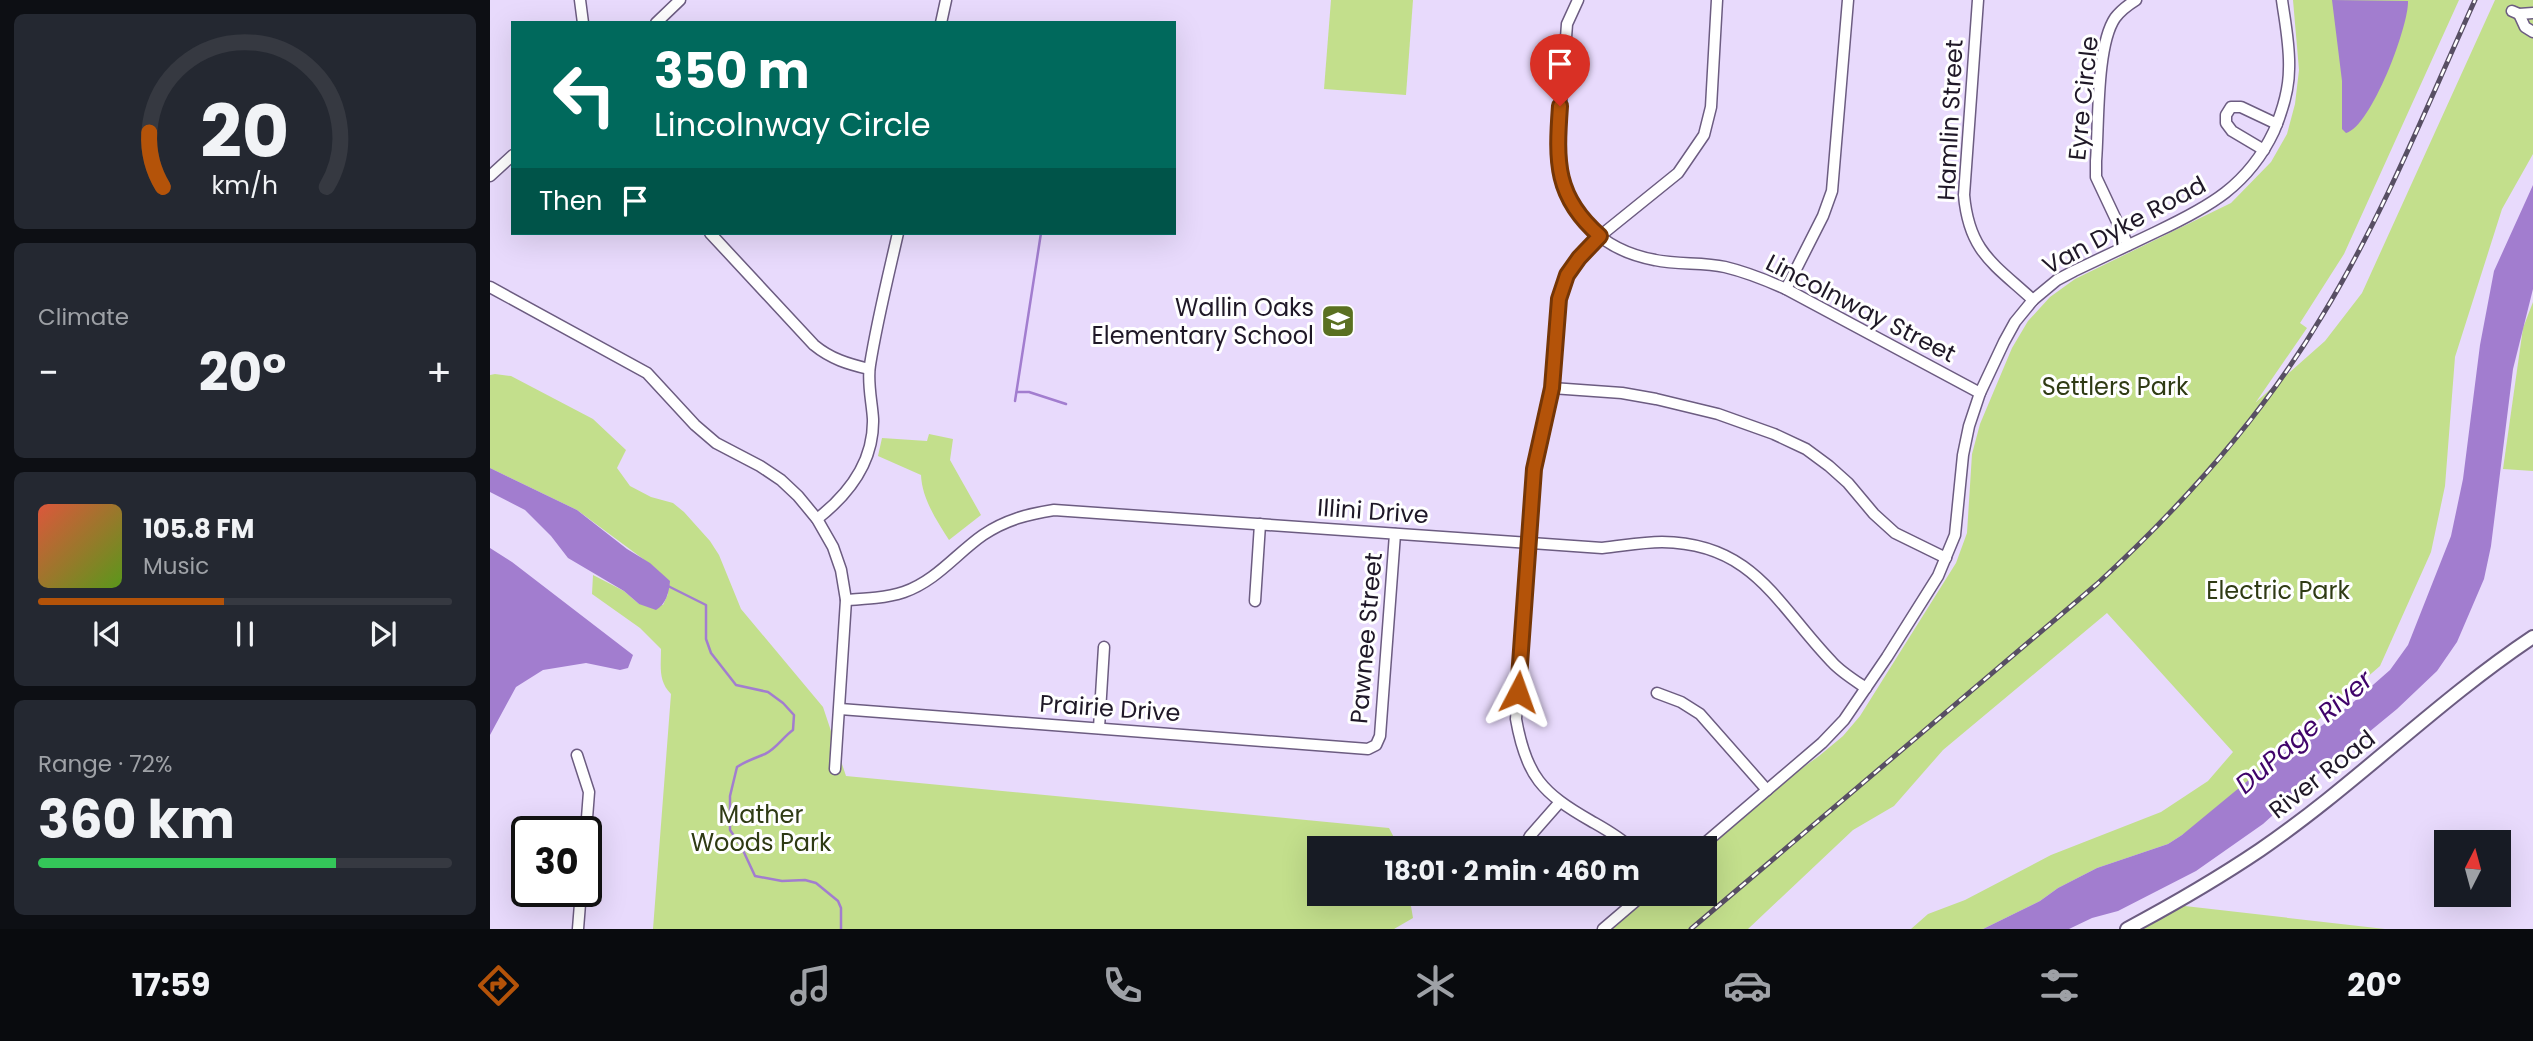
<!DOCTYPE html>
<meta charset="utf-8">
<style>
body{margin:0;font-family:Poppins,sans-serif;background:#242831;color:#f1f3f6;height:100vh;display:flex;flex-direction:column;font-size:26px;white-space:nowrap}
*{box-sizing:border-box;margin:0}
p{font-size:23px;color:#9ea1a6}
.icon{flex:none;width:38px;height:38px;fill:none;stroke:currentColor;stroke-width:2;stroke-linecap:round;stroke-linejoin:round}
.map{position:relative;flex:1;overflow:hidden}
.side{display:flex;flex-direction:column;gap:14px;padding:14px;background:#0d0f14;width:490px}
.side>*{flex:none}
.banner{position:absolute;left:21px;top:21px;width:665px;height:214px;border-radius:0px;box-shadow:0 7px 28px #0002;background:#00695c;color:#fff;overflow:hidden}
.needle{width:46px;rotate:6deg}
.controls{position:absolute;left:1944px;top:830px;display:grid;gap:14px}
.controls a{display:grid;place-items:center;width:77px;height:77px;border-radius:0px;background:#171b24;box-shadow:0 7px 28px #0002;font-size:35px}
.speed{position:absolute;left:21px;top:816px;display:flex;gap:14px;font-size:35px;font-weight:700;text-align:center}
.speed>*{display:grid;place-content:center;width:91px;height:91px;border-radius:50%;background:#171b24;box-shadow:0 7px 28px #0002;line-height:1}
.speed .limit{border:4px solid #111;border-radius:10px;background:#fff;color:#111}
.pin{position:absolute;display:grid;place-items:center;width:60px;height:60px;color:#fff;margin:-72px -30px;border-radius:50% 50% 50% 0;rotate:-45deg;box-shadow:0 0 7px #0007}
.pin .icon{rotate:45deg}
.me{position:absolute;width:77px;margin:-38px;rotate:4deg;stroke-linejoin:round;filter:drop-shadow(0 0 5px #0008)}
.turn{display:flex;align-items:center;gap:24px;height:147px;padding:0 28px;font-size:32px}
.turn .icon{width:91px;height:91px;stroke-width:2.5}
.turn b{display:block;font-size:49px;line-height:60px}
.then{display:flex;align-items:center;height:66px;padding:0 28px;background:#0003;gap:14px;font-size:26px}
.big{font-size:52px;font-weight:700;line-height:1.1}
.side .tile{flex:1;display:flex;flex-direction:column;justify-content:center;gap:10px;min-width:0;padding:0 24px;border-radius:10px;background:#242831}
.side .dial{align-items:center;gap:0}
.dial svg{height:182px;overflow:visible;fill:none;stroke:#363941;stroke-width:7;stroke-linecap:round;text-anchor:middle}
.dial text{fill:#f1f3f6;stroke:none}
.song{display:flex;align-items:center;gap:21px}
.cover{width:84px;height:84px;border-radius:10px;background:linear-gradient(135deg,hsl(10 70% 55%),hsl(90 70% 35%))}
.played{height:7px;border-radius:4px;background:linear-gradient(90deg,#b45309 45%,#363941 45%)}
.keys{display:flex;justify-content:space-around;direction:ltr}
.heat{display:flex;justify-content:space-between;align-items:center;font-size:38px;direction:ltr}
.charge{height:10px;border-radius:5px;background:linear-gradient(90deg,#34c759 72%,#363941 0)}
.trip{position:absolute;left:817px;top:836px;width:410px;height:70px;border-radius:0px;background:#171b24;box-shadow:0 7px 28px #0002;font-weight:700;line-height:70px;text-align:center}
.tab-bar{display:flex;height:112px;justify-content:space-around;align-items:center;background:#090b0e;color:#9ea1a6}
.tab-bar .icon{width:49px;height:49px}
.tab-bar .active{color:#b45309}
.tab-bar b{font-size:32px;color:#f1f3f6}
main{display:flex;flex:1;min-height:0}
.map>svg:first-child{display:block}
.green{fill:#c3df8c}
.water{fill:#a27dcf}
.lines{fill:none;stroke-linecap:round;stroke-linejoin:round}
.stream{stroke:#a27dcf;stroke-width:2.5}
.minor-casing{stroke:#6c5c81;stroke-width:13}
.tertiary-casing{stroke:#6c5c81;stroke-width:16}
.minor{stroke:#fff;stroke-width:10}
.tertiary{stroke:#fff;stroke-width:12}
.rail-casing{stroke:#584f64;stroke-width:5}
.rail{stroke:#fff;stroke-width:2.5;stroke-dasharray:8;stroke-linecap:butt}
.route-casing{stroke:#753606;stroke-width:18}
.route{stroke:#b45309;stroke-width:12}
.labels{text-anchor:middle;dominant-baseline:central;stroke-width:6;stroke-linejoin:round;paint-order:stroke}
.street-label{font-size:24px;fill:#1f1827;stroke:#fff}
.poi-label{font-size:24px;fill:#1f1827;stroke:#fff;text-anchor:end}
.park-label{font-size:24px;fill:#2f3b14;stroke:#fff}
.water-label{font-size:26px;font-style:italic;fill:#40036a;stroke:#fff}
</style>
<main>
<section class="side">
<div class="tile dial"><svg viewBox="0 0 100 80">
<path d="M14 69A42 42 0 1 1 86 69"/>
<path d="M14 69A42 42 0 0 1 8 45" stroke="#b45309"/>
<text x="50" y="56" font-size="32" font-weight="700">20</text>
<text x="50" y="72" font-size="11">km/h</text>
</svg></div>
<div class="tile"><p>Climate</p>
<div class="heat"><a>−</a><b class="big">20°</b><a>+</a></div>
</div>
<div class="tile">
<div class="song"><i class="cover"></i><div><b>105.8 FM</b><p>Music</p></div></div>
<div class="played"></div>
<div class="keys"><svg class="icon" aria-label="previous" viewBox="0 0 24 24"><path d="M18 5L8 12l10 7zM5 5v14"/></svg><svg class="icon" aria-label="pause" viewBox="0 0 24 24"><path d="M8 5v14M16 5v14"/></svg><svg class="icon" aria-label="next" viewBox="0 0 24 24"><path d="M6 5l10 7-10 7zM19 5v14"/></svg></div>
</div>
<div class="tile"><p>Range · 72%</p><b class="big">360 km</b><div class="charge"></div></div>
</section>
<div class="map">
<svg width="2043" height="929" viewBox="0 0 2043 929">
<rect width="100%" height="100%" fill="#e8dafc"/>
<g class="green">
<polygon points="841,0 923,0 916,95 834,89"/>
<polygon points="1803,0 1969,0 1854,254 1810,323 1817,328 1766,402 1835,341 1872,293 2005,0 2043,0 2043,154 2012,209 1965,357 1955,486 1941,552 1890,666 1706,826 1678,844 1607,868 1568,888 1550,901 1493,929 1421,929 1438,914 1475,900 1561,855 1671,812 1718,781 1743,752 1617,613 1453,750 1404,806 1363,830 1258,929 1120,929 1161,894 1214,894 1215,849 1294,781 1329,756 1353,736 1370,716 1466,563 1477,533 1482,454 1490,424 1522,348 1538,321 1560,297 1585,279 1741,203 1781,162 1797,134 1805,104 1809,70"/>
<polygon points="2043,302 2043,471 2013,469 2033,328"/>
<path d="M5,374L21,376L103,419L136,450L127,468L140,486L161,497L183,503L194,512L220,541L229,555L251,609L333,707L356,776L899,828L910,849H830V894H919L923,918L904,929H163L181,694C168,681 171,666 171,649L150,628L102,594L103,575L134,591L149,604L173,605L178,594L171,575L164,567L87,510L0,468V375Z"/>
<path d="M439,434L463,439L460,460L491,515L459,540C447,521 432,499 431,475L388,456L392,438L437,441Z"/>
<polygon points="1686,905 1895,929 1642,929"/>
</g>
<g class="water">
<path d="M1842,0L1918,1C1919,26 1881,127 1856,133L1852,129V81Z"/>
<polygon points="2043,185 2043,289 2023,369 2001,546 1994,579 1967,642 1947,671 1907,709 1834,769 1773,824 1706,871 1628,911 1602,918 1579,929 1493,929 1550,901 1568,888 1607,868 1678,844 1692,835 1772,769 1859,706 1900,670 1918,645 1961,536 1973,479 1990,345 2004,271"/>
<path d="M0,468L87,510L137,549L160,563L180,581C179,593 176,604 166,610L149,604L134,591L78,558L61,536L35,510L0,492Z"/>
<polygon points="0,548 22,562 143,655 138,668 130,670 96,663 53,670 26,687 0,735"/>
</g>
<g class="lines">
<g class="stream">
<polyline points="527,392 539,392 576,404"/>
<polyline points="525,401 551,233"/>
<path d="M178,586L216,605V639L221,653L246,685L278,692L293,703L304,715L303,730C293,737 286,749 275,754C265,758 256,761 247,767L240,796V830L251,846L265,876L292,881L315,880L326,883L348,901L351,908V929"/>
</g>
<g class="minor-casing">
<g id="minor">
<polyline points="90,0 93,23"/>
<path d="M1088,0L1077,24L1067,160C1076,214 1110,250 1165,260C1188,265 1212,262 1235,267C1256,272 1276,280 1296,289L1490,393"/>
<path d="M1488,0L1474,195C1479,252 1504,264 1543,300"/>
<polyline points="2022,11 2029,14 2043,13"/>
<polyline points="2029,14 2035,27 2043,32"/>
<polyline points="166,23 190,0"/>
<polyline points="451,23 456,0"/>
<polyline points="1774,150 1742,131 1736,123 1736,115 1741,107 1751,107 1787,124"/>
<polyline points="0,176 23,155"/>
<path d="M220,233L324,345C341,359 358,364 379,369"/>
<path d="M1638,245L1606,177V161C1609,125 1606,46 1625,18C1631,10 1638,5 1646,0"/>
<polyline points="0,287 157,373 205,425 226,443 270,466 291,480 308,496 327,519 343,547 351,570 356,600 345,769"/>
<polyline points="1296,289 1333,216 1342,191 1358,0"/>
<polyline points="1062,388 1132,393 1166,399 1228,414 1284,434 1316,449 1339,466 1358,483 1384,514 1405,533 1456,558"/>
<path d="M327,519C359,494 384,462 383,419C382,402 377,382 380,365C387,321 398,277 408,233"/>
<path d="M356,600C375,599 396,598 414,592C446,581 467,553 493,535C515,520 538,514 564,510L1112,548C1132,546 1152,542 1172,542C1264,543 1287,605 1342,662C1351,672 1364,680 1376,688"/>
<polyline points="765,601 770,524"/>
<polyline points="1167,693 1191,702 1210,714 1277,790"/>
<polyline points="350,709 878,749 886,745 890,736 905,534"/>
<polyline points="609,728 614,647"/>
<polyline points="87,755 99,792 96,831"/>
<polyline points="1033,849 1040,836 1069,803"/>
<path d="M1142,849C1130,837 1115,829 1101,821C1052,793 1036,776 1026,719L1044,469L1062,388L1069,299L1077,275L1089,258L1110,236L1188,173L1214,135L1221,107L1227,0"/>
<path d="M1208,849L1332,743L1354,720L1397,657L1448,576L1465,535L1473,455L1479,426L1490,393L1514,342L1525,322L1543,300L1567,280L1584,271C1611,258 1639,245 1666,232C1719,207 1758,186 1784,131C1792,112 1799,90 1799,69C1800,46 1795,22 1792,0"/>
<polyline points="88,929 91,891"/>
<polyline points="1113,929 1154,894"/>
</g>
</g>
<g class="tertiary-casing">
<path id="tertiary" d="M1637,929C1682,905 1727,879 1770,850C1865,785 1947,701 2043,637"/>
</g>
<use href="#minor" class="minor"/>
<use href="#tertiary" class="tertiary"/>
<g class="rail-casing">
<path id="rail" d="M1201,929L1607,584C1693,505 1772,417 1832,316C1893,216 1937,106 1985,0"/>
</g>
<use href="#rail" class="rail"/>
</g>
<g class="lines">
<g class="route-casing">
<path id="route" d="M1028,692L1044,469L1062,388L1069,299L1077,275L1089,258L1110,236C1065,197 1066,162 1070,106"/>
</g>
<use href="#route" class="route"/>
</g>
<defs>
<g id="school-square" transform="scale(1.75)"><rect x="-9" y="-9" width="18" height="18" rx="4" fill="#5a7021" stroke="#fff"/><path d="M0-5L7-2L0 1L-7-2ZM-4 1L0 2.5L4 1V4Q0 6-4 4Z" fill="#fff"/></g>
</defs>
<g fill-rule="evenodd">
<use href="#school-square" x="848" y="321"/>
</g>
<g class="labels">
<g class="street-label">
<text transform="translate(1593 98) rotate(-84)">Eyre Circle</text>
<text transform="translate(1460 120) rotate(-87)">Hamlin Street</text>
<text transform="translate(1634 225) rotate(-28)">Van Dyke Road</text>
<text transform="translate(1371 308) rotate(27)">Lincolnway Street</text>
<text transform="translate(883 511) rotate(4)">Illini Drive</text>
<text transform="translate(876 638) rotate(-85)">Pawnee Street</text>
<text transform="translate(620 708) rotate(4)">Prairie Drive</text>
<text transform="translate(1832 774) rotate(-38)">River Road</text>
</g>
<g class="poi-label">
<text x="824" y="307">Wallin Oaks<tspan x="824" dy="28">Elementary School</tspan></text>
</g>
<g class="park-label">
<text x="1625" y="386">Settlers Park</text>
<text x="1788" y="590">Electric Park</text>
<text x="271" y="814">Mather<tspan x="271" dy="28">Woods Park</tspan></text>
</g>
<g class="water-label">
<text transform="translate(1814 732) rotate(-41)">DuPage River</text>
</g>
</g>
</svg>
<div class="controls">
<a><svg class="needle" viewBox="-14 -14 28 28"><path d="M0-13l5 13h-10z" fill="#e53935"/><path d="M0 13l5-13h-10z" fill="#9ea1a6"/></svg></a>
</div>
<div class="speed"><div class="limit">30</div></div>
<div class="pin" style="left:1070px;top:106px;background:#d93025"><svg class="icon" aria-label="arrive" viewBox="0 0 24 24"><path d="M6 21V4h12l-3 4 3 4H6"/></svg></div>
<svg class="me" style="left:1028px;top:692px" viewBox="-20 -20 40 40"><path d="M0-17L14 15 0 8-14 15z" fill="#b45309" stroke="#fff" stroke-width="4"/></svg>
<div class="trip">18:01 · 2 min · 460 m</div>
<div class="banner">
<div class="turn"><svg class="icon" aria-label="left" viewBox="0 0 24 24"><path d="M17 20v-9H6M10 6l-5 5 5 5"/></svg><div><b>350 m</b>Lincolnway Circle</div></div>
<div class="then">Then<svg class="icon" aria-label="arrive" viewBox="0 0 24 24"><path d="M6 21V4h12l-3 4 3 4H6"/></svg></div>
</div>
</div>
</main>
<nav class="tab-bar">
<b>17:59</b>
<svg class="icon active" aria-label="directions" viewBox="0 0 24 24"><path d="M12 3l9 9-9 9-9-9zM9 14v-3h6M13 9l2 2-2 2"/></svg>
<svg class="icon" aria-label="music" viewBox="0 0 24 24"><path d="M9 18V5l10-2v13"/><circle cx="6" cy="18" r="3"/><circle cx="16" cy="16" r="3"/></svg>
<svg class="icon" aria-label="phone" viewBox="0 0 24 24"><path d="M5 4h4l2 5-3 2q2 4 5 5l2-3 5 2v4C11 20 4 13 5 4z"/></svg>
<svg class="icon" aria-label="climate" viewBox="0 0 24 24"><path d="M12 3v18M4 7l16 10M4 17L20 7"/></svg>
<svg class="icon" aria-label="car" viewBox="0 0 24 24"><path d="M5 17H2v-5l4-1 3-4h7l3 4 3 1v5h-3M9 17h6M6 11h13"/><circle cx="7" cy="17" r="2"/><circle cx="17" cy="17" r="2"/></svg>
<svg class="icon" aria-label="filters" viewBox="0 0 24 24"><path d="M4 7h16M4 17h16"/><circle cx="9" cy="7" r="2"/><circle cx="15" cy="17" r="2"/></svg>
<b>20°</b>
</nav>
